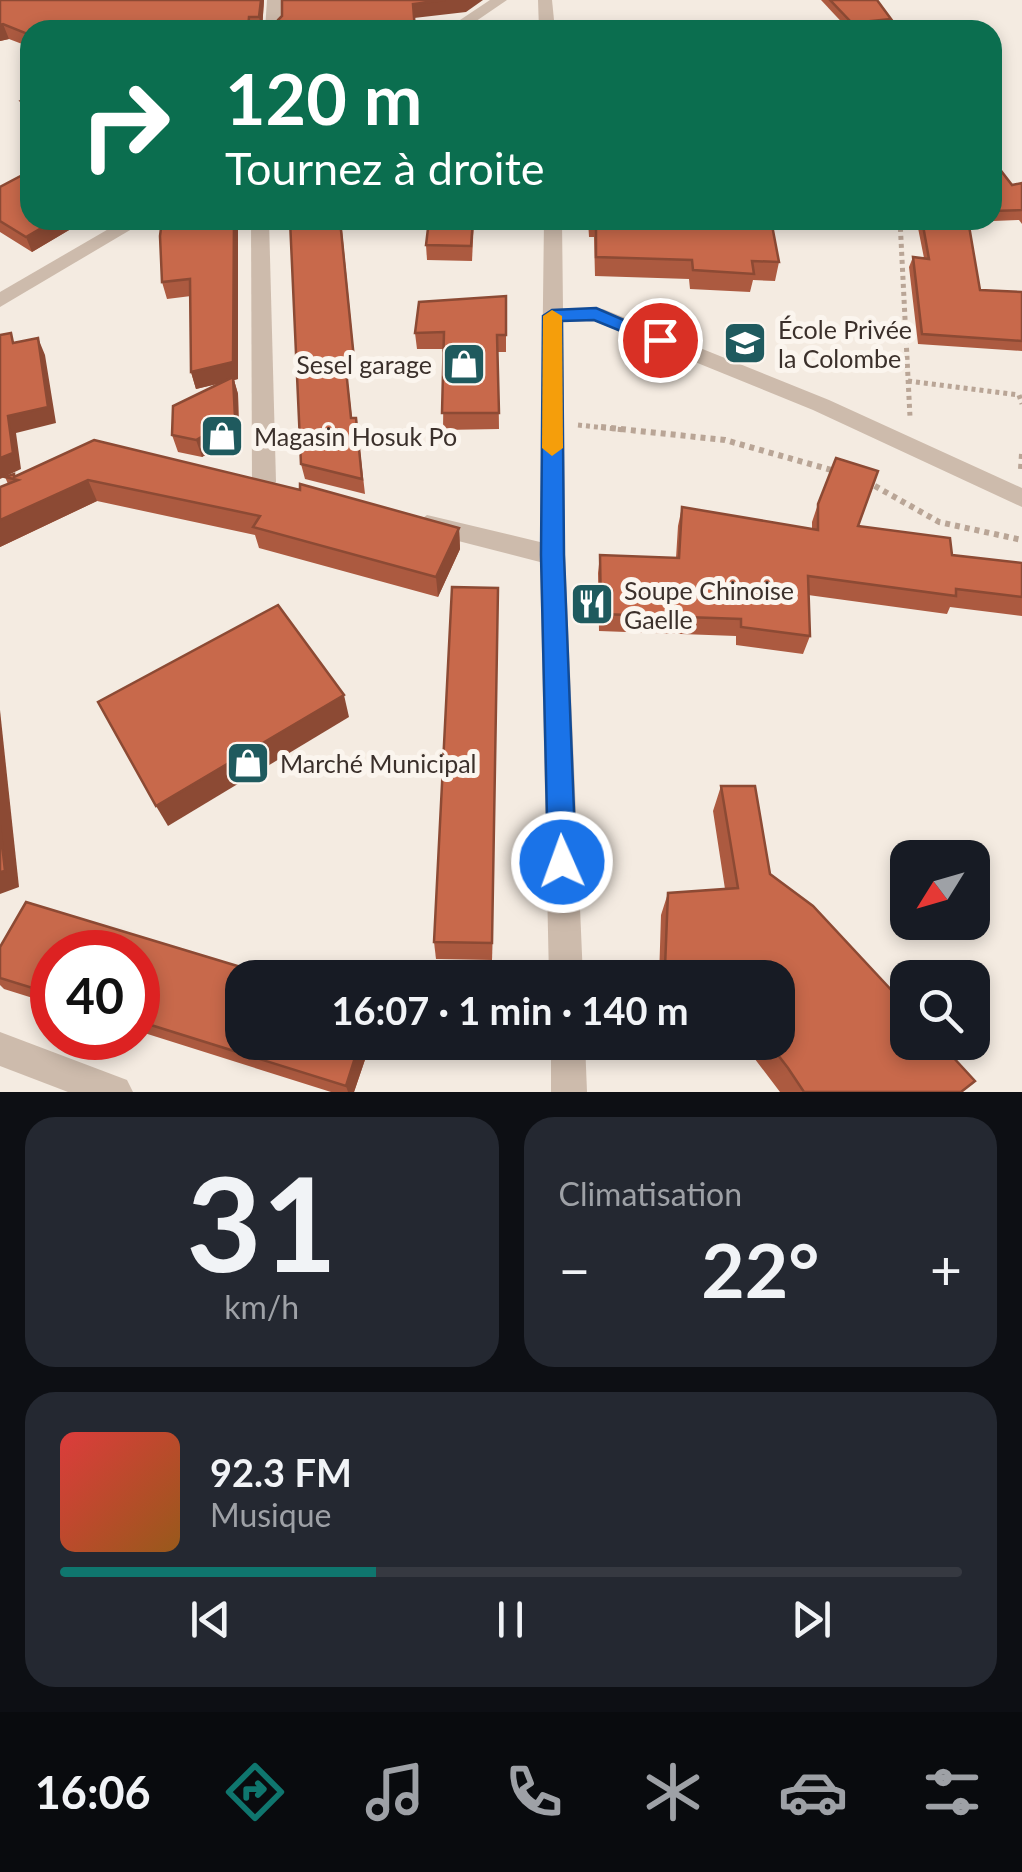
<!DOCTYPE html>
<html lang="fr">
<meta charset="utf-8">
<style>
body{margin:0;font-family:Lato,sans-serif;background:#242831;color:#f1f3f6;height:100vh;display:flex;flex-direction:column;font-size:38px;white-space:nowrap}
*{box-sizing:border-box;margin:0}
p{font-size:32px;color:#9ea1a6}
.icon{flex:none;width:55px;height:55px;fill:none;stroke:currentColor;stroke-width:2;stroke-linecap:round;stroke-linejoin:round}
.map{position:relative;height:1092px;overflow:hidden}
.sheet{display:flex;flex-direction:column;gap:25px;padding:25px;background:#0d0f14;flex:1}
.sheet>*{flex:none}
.hud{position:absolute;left:20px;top:20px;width:982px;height:210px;border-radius:30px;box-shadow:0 5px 15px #0003;background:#0b6e4f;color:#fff;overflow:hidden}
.needle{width:65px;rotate:233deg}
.fabs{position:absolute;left:890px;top:840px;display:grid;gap:20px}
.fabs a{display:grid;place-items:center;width:100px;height:100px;border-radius:20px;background:#171b24;box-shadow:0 5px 15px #0003;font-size:50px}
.speed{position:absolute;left:30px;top:930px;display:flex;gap:20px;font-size:50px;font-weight:700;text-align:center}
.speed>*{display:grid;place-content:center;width:130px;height:130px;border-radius:50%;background:#171b24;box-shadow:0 5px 15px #0003;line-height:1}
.speed .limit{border:15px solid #d22;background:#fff;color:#111}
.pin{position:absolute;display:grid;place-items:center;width:85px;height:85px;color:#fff;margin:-42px;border:5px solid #fff;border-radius:50%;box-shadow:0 2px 10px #0007}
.me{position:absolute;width:110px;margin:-55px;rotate:358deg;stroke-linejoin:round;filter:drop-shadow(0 0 8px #0008)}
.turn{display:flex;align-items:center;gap:35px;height:210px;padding:0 40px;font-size:45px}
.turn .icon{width:130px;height:130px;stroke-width:2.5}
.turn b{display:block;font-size:70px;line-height:85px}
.big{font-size:75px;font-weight:700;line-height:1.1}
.sheet .widget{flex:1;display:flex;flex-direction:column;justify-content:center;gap:15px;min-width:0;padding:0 35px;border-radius:30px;background:#242831}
.sheet .dial{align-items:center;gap:0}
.dial b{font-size:130px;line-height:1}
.song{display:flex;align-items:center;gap:30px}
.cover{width:120px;height:120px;border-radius:15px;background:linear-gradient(135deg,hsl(0 70% 55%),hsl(30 70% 35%))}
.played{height:10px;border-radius:5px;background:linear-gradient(90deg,#0f766e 35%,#363941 35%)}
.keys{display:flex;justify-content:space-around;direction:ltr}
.heat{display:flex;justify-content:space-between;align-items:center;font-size:55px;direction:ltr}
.sheet .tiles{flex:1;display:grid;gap:25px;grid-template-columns:1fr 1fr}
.widget:last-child{grid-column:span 2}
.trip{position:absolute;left:225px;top:960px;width:570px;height:100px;border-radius:30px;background:#171b24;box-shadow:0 5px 15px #0003;font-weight:700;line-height:100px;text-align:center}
.menu{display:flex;height:160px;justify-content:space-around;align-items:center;background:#090b0e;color:#9ea1a6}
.menu .icon{width:70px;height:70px}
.menu .selected{color:#0f766e}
.menu b{font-size:45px;color:#f1f3f6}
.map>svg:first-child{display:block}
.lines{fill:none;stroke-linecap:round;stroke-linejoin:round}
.path-far1{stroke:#b9a596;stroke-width:5;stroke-dasharray:4 4;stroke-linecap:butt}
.path{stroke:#b9a596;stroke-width:6;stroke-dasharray:5 5;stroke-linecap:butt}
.minor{fill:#cdbbac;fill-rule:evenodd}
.wall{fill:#ac5a40}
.shaded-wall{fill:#8c4a34}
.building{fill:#c8694b;stroke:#8c4a34;stroke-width:2.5}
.route{fill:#1a73e8;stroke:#114b97;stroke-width:2.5}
.slow{fill:#f59e0b}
.labels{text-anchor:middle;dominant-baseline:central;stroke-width:10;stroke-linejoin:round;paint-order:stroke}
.poi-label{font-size:25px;fill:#3b302b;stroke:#fbf5ee;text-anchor:start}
</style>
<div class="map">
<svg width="1022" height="1092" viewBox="0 0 1022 1092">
<rect width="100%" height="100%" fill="#f4ebe1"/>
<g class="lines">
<g class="path-far1">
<polyline points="900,220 910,417"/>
<polyline points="908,381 1019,395 1022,404"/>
<polyline points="578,425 625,430"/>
</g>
<g class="path">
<polyline points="601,427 725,440 835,471"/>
<polyline points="1021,469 1022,454"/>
<polyline points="866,481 939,522 1022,540"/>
</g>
<g class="minor">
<polygon points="267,0 281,0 281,30 265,30"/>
<polygon points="490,0 507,0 463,30 445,30"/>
<polygon points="538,0 552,0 555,30 539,30"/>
<polygon points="124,220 147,220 0,307 0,292"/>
<polygon points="251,220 269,220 276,482 264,491 252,482"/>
<polygon points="544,220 562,220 563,309 603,309 829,400 1022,488 1022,507 813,410 594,321 563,322 565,555 583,978 549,978 540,562 427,533 415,524 427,515 540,542"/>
<polygon points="0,1032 127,1080 133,1092 68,1092 0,1066"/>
<polygon points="551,1042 585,1042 587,1092 551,1092"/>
</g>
</g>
<g class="wall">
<polygon points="0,0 264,0 262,30 30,30 30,47 9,39 0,41"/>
<polygon points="821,0 877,0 891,19 888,27 849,30"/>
<polygon points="30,97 30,118 27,116 21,101"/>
<polygon points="992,159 1012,185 1022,183 1022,224 1019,220 968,222 980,290 1022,292 1022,351 918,344 909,267 913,257 924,258 918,228 921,220 992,220"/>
<polygon points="0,187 30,220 86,220 32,252 0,232"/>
<polygon points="162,220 238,379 234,380 238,394 239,435 202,457 178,452 172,435 220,383 196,389 191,372 191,296 167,299 162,282"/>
<polygon points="341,220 356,374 347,375 352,418 356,418 358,433 365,494 305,479 301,464"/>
<polygon points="474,220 472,261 427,260 426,245"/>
<polygon points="588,220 771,220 779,262 775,281 753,280 750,292 690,289 689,279 595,276 594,237 589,237"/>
<polygon points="506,296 506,352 498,352 499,429 443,430 444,349 417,349 415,333"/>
<polygon points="94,440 459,528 460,549 438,597 259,548 255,535 97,501 0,547 0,487 8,484 5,477 14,474 15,477"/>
<polygon points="818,504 858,526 952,555 1022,563 1022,616 950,607 947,614 808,595 810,636 803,654 736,645 736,636 599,631 598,573 600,555 676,558 678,526 682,507 812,529 812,522"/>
<polygon points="498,588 492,960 436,959 434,942"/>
<polygon points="721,786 770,874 961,1092 780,1092 742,1042 778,1042 778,978 659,978 661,915 668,893 725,889 713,811"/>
<polygon points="26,902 277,978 242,978 242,1042 371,1042 354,1092 331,1092 138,1031 138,952 52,952 52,1004 4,989 0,985 0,947"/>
</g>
<g class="shaded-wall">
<polygon points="261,0 264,0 262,30 259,17"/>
<polygon points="445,0 483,0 466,12 414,18 413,4"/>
<polygon points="891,19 888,27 850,30 852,23"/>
<polygon points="3,24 9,39 0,41 0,25"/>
<polygon points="55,220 86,220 32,252 26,237"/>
<polygon points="234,220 238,220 238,379 234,380 238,394 239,435 202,457 196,440 234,380 196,389 191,372"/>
<polygon points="38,338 45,355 56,423 16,433 21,469 0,479 0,458 8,416"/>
<polygon points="88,480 97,501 0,547 0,520"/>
<polygon points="459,528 460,549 438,597 436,577"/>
<polygon points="498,588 498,611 492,960 492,943"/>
<polygon points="344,695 349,717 168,826 156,806"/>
<polygon points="0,710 19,887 0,894"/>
<polygon points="360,1042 371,1042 354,1092 348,1092 346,1086"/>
</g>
<g class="building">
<polygon points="0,0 261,0 259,17 249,17 248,30 30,30 30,35 3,24 0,25"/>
<polygon points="282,0 445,0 413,4 415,30 279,30 278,20 282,16"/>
<polygon points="830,0 877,0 891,19 852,23"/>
<polygon points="30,97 30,107 21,101"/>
<polygon points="992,159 1012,185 1022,183 1022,210 992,211"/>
<polygon points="30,171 30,220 55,220 26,237 0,221 0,187"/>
<polygon points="162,220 234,220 233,362 191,372 190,279 162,282 160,236"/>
<polygon points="290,220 340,220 354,359 345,360 351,418 356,418 362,479 301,464"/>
<polygon points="429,220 473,220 471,246 426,245"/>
<polygon points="596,220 771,220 779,262 752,261 754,274 693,270 692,260 596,257"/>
<polygon points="922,220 968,220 980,290 1022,292 1022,341 922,334 913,257 929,259"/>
<polygon points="506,296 506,335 497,335 499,413 442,413 444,332 415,333 419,302"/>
<polygon points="11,333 13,343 38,338 48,407 8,416 13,453 0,458 0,335"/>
<polygon points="233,377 235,418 196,440 172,435 173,406"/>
<polygon points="94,440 300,490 300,484 459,528 436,577 253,527 260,516 88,480 0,520 0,487 18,480 5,477 14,474 14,477"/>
<polygon points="836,458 878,471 858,526 950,538 952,555 1022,563 1022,597 956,589 956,596 808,576 810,636 741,627 741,619 601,614 600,555 679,558 682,507 818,530 818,504"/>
<polygon points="452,587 498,588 492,943 434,942"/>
<polygon points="278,605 344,695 156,806 98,702"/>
<polygon points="721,786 755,786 770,874 813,906 908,1008 908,1042 939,1042 975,1081 961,1092 804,1092 788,1068 768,1042 778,1042 778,978 692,978 665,967 668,893 738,888"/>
<polygon points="0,826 5,871 0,872"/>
<polygon points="26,902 277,978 242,978 242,1042 360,1042 346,1086 138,1021 138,952 52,952 52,994 0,978 0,947"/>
</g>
<polygon class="route" points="596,308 670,340 660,347 594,320 562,321 564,555 576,862 572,872 562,876 552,872 548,862 541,555 543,316 552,310"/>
<polygon class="slow" points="552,310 562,316 563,448 552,456 542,448 543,316"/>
<defs>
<g id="school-square" transform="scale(2.25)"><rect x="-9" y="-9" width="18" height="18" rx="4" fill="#1f5a5e" stroke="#fbf5ee"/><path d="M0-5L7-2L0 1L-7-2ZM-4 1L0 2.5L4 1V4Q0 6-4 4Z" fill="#fff"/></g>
<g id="shop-square" transform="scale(2.25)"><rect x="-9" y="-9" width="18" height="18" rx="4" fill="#1f5a5e" stroke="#fbf5ee"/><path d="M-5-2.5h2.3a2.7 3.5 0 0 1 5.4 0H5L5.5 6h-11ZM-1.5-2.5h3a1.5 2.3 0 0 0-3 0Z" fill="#fff"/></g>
<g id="restaurant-square" transform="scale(2.25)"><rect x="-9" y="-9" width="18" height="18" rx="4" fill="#1f5a5e" stroke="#fbf5ee"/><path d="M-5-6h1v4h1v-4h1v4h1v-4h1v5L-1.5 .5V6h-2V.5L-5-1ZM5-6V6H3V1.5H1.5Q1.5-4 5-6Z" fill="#fff"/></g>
</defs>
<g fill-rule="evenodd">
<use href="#school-square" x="745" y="343"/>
<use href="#shop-square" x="464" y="364"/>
<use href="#shop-square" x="222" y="436"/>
<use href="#restaurant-square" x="592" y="604"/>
<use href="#shop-square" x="248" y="763"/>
</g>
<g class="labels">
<g class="poi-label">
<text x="778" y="329">École Privée<tspan x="778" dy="29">la Colombe</tspan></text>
<text x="432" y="364" text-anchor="end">Sesel garage</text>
<text x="254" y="436">Magasin Hosuk Po</text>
<text x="624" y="590">Soupe Chinoise<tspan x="624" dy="29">Gaelle</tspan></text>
<text x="280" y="763">Marché Municipal</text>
</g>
</g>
</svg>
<div class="fabs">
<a><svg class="needle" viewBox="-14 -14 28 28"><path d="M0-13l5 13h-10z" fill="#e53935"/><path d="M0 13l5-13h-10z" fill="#9ea1a6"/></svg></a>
<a><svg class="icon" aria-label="search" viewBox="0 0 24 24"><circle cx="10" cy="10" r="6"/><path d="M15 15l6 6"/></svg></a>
</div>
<div class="speed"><div class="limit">40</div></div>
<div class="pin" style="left:660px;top:340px;background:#d93025"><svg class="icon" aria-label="arrive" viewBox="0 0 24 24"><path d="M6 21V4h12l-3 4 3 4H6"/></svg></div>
<svg class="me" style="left:562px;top:862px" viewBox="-20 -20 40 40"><circle r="17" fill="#1a73e8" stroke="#fff" stroke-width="3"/><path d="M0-11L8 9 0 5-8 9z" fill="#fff"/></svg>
<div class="trip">16:07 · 1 min · 140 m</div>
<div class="hud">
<div class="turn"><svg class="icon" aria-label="right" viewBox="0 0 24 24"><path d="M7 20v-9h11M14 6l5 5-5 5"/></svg><div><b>120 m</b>Tournez à droite</div></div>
</div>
</div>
<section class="sheet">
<div class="tiles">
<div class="widget dial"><b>31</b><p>km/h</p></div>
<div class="widget"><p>Climatisation</p>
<div class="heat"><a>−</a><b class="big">22°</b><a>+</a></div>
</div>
<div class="widget">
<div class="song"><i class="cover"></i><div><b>92.3 FM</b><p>Musique</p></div></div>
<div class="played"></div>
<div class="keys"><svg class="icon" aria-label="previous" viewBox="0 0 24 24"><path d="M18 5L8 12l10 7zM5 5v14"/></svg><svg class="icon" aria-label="pause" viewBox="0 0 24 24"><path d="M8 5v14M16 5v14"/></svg><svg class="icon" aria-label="next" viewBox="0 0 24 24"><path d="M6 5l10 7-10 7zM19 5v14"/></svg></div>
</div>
</div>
</section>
<nav class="menu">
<b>16:06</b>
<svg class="icon selected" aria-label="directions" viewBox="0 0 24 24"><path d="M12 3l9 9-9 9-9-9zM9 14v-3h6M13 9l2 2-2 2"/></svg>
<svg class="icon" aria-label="music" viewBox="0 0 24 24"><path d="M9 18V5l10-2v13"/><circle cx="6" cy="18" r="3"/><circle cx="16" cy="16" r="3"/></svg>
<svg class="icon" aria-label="phone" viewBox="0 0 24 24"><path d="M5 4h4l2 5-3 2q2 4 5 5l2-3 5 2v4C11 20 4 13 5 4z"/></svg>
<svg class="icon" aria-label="climate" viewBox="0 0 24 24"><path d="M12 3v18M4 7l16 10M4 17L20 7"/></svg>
<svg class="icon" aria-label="car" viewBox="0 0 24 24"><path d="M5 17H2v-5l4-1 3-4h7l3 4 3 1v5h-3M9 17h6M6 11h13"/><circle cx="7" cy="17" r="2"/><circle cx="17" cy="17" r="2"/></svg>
<svg class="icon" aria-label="filters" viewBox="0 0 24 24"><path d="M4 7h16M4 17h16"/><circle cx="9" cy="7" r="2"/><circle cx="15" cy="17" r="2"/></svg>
</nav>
